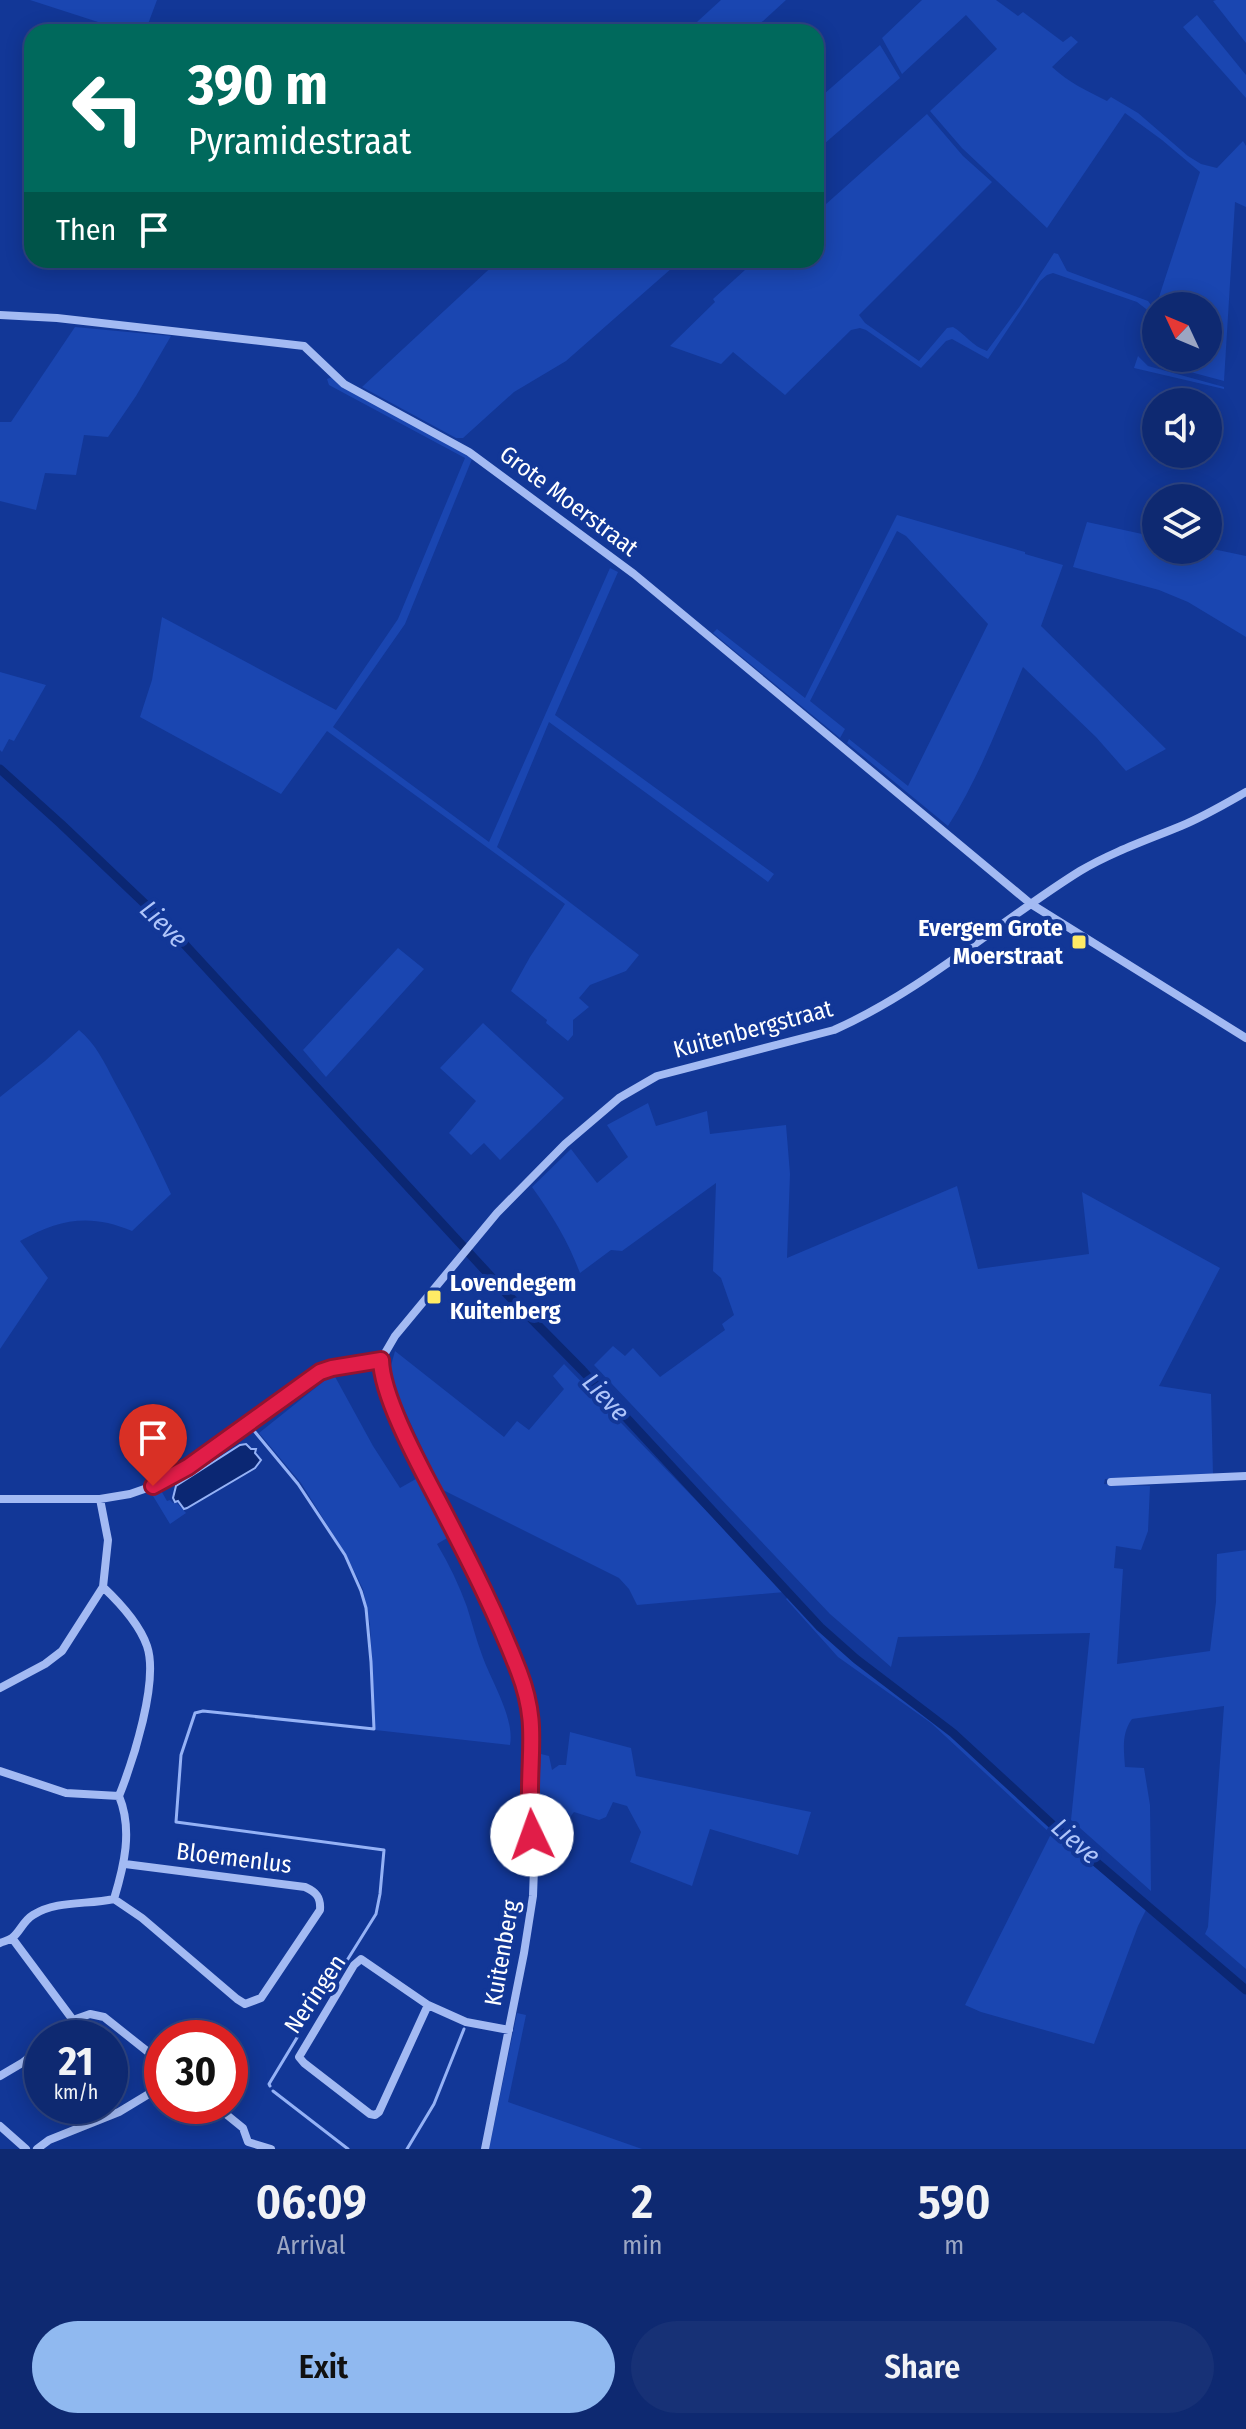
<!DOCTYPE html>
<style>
body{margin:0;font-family:"Fira Sans Condensed",sans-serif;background:#173176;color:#f1f3f6;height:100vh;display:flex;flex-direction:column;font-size:30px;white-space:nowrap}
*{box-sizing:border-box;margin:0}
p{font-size:26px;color:#9ba6c3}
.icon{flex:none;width:44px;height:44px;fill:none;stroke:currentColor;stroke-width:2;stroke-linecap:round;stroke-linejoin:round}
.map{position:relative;height:2149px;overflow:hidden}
.panel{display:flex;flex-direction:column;background:#0e2971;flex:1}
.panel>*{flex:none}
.hud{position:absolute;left:24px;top:24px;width:800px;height:244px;border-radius:24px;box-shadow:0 4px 20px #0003,0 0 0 2px #2e4584;background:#00695c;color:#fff;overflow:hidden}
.needle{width:52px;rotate:314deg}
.tools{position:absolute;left:1142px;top:292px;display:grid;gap:16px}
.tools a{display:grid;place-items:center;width:80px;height:80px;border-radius:50%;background:#0e2971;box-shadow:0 4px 20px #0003,0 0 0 2px #2e4584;font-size:40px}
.speed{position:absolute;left:24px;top:2020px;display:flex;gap:16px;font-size:40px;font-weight:700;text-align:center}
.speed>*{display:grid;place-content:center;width:104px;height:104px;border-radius:50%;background:#0e2971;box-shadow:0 4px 20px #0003,0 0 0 2px #2e4584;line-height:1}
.speed small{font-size:20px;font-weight:400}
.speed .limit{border:12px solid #d22;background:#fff;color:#111}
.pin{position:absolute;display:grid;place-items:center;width:68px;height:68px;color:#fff;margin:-82px -34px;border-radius:50% 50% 50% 0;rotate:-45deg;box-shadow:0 0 8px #0007}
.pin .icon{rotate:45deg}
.me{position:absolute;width:88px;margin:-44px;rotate:357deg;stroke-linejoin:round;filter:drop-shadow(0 0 6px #0008)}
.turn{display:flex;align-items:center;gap:28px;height:168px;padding:0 32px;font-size:36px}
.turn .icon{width:104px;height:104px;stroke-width:2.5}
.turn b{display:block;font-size:56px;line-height:68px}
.then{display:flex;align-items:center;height:76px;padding:0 32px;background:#0003;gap:16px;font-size:30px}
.eta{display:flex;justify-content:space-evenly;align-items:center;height:136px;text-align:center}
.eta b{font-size:48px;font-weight:600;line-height:56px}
.cta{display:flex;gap:16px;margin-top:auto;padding:16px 32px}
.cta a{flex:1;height:92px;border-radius:48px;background:#90b9f0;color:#111;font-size:32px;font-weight:600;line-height:92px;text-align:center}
.cta a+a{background:#173176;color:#f1f3f6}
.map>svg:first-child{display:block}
.green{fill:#1a46b1}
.water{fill:#0b2773;stroke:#95b2f6;stroke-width:2}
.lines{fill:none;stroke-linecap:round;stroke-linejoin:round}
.stream{stroke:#95b2f6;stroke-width:3}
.canal{stroke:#0b2773;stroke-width:9}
.street{stroke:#a3baf3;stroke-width:8}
.route-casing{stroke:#92132f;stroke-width:20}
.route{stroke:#e11d48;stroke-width:14}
.poi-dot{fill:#ffeb65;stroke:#123797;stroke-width:3}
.labels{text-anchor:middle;stroke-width:8;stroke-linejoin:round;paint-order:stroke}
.street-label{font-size:24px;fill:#fff;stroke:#123797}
.poi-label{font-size:24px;font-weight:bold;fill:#fff;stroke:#123797;text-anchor:end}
.water-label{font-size:26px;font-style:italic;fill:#afc5fa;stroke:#123797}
</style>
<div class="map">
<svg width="1246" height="2149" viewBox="0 0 1246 2149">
<rect width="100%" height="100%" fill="#123797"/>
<path class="green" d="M30 0H157L145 32H129Z
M721 0H786L751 32H686Z
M922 0H996L1018 16 1023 12 1063 42 1071 36 1078 42 1052 67C1068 82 1087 91 1107 101L1111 97 1138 113 1188 156 1201 164 1217 168 1243 141 1246 146V207L1235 202 1224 381 1153 362 1148 356 1156 328V358H1208V306H1163L1159 297 1200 172 1162 140 1125 113 1047 228 962 148 930 111 997 49 966 15 902 74 882 38Z
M1216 0H1246V43L1213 1Z
M1197 15 1246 75V98L1183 27Z
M880 45 900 78 816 151V101Z
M927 114 963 156 992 182 859 315 865 323 919 361 947 328 953 327C965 334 972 346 987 351L1020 306 1054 253 1058 254 1067 271 1148 301 1155 310 1150 312 1137 302 1053 273 1047 275 1040 281 988 359 952 339 946 341 921 368 866 330 860 328 851 330 785 395 733 352 721 364 670 346 715 302 713 299 756 260H816V213Z
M499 260H661L672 268 566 361 514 392 463 438H456L362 387Z
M75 327 171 336 136 396 108 437 84 435 76 475 45 473 36 510 0 501V422H11Z
M1138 356 1148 366 1224 387V389L1134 368Z
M332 377 467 452 466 455 472 459 405 624 333 727 489 842 610 568 618 572 555 715 774 874 768 882 549 722 497 847 639 955 626 971 590 985 579 998 589 1007 573 1020V1035L568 1041 546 1023 547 1020 511 991 530 957 565 904 327 731 281 794 140 717 152 680 162 617 336 710 398 619 465 458 329 385 327 379Z
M897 515 1025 552V554L1063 565 1041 626 1166 749 1126 771 1096 737 1023 667C1000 721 980 776 948 826L847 743 849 739 908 786 988 624 906 536 897 531 810 701 845 729 840 738 713 633 717 629 805 698Z
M1087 522 1156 537V550H1208V548L1246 556V637L1188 602 1159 590 1073 567Z
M0 672 46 685 14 741 9 739 2 752 0 750Z
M398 948 424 969 326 1077 303 1050Z
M483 1023 564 1098 500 1160 484 1143 471 1155 449 1133 476 1101 440 1068Z
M79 1030C95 1043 105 1063 114 1081 135 1118 153 1155 171 1194L132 1231C90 1213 59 1219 20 1241L48 1278 0 1349V1097L45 1061Z
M648 1103 656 1126 707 1111 710 1134 786 1125 790 1174 787 1258 957 1186 978 1269 1089 1254 1082 1192 1220 1268 1159 1386 1211 1394 1213 1475 1105 1479 1104 1484 1150 1486 1148 1531 1141 1550 1116 1546 1114 1568 1123 1569 1117 1664 1210 1651 1216 1602 1217 1554 1246 1550V1969L1205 1934 1208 1927 1224 1706 1132 1719C1121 1734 1124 1750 1125 1767L1144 1768 1150 1805 1151 1891 1071 1820 1090 1633 898 1637 891 1667 830 1614 594 1365 613 1346 625 1356 633 1348 660 1377 725 1330 722 1324 734 1315 721 1278 713 1271 716 1183 622 1251 611 1250 580 1273C568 1241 552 1215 532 1187L571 1149 597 1183 628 1157 607 1125Z
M395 1351 504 1437 517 1421 529 1430 564 1389 553 1376 564 1364 785 1592 637 1605 629 1589 619 1578 441 1489 402 1405 391 1378 390 1369Z
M333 1373 373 1446 400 1488 423 1475 454 1534 437 1544C449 1564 459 1585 467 1607 472 1623 476 1639 482 1655 491 1681 515 1718 510 1745L375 1730 370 1624 363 1589 346 1555 301 1483 259 1433 324 1381 325 1378 323 1375Z
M159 1487 167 1501 170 1500 173 1503 176 1502 186 1513 170 1524 150 1491Z
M789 1596 817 1627 854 1661 928 1715 1007 1786 1053 1831 1146 1910 1138 1926 1094 2044 981 2012 965 2005 1051 1834 931 1723 838 1657 786 1599Z
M570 1732 631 1748 636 1776 811 1812 798 1855 710 1829 692 1886 630 1862 641 1832 627 1806 613 1802 606 1817 599 1820 574 1812C567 1820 567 1829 563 1838L541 1831 538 1811 541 1754 549 1756 552 1770 559 1765H566Z
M517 2013 526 2015 508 2102 642 2149H489Z"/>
<path class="water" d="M246 1444 251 1449H256L255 1453 261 1460 255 1468 187 1508 184 1509 178 1501 175 1502 173 1498 176 1486 240 1445Z"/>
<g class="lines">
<path class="stream" d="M255 1432 298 1484 345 1555 361 1591 366 1608 371 1662 374 1729 203 1711 195 1713 181 1755 176 1822 384 1850 380 1894 376 1914 346 1962 330 1983 269 2084 270 2086
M273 2091 348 2149
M407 2149 434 2104 464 2029"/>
<path class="canal" d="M0 769 61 824 164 922 506 1293 582 1370 820 1627 856 1659 953 1733 1056 1828 1246 1990"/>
<path class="street" d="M0 315 57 318 304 346 344 384 469 452 634 574 1031 904 1246 1038
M1111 1482 1246 1476
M0 1499H100L130 1494 153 1486 188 1467 320 1372 381 1360
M0 1688 45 1664 62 1651 103 1587 108 1540 100 1499
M0 1771 66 1793 119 1796
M114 1899 142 1918 237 1999 245 2004 261 1998 320 1910C321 1897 316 1892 305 1887L125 1864
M12 1938 73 2020 90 2014 104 2017 162 2063
M0 1943C4 1941 8 1941 12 1938 20 1932 23 1921 33 1915 57 1900 87 1905 114 1899 124 1866 133 1830 119 1796 133 1761 159 1681 147 1646 139 1623 120 1603 103 1587
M428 2005 379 2112 375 2115 370 2114 304 2063 299 2057 354 1965 361 1959 428 2005 466 2022 509 2030
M52 2038 73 2020
M0 2076 22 2063 42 2047
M216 2106 243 2128 248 2142 271 2149
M0 2126 26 2149
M37 2149 49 2140 119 2112 162 2086
M485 2149 524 1953 533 1896 534 1868 530 1792 532 1731 529 1704 519 1672 482 1586 418 1461 388 1393 382 1374 381 1360 395 1336 497 1213 565 1144 619 1098 657 1076 834 1030C924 990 998 922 1080 871 1112 852 1147 840 1181 826 1203 817 1225 804 1246 792"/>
</g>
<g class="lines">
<defs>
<path id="route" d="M153 1486 188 1467 320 1372 332 1368 381 1360C382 1400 425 1475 444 1512 471 1564 498 1617 519 1672 537 1719 530 1745 530 1792 529 1807 531 1821 532 1835"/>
</defs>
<use href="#route" class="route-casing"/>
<use href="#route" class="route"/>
</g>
<g class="poi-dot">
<rect x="1071" y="934" width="16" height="16" rx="4"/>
<rect x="426" y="1289" width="16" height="16" rx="4"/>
</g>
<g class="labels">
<g class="street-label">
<text transform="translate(569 501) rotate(37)" y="8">Grote Moerstraat</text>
<text transform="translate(753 1029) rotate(-15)" y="8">Kuitenbergstraat</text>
<text transform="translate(234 1858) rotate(7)" y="8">Bloemenlus</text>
<text transform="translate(502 1953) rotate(-80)" y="8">Kuitenberg</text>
<text transform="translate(315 1994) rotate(-56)" y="8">Neringen</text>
</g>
<g class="poi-label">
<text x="1063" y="936">Evergem Grote<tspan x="1063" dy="28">Moerstraat</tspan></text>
<text x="450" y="1291" text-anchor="start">Lovendegem<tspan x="450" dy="28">Kuitenberg</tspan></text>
</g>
<g class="water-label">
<text transform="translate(164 924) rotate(45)" y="9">Lieve</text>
<text transform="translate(606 1397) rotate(47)" y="9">Lieve</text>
<text transform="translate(1076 1841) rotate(41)" y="9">Lieve</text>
</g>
</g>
</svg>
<div class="tools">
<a><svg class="needle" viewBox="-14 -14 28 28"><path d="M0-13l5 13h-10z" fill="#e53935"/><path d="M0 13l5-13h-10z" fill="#9ba6c3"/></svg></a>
<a><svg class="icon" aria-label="sound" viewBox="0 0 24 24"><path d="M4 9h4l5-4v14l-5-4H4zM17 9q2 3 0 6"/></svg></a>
<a><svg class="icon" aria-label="layers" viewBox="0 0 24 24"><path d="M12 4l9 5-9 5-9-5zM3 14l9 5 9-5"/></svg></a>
</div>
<div class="speed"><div>21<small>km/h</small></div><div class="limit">30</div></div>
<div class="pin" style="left:153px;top:1486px;background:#d93025"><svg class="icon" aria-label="arrive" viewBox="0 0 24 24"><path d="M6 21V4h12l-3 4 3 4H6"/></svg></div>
<svg class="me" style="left:532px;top:1835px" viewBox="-20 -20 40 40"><circle r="19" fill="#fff"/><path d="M0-13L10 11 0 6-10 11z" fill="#e11d48"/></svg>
<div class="hud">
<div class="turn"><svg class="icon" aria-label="left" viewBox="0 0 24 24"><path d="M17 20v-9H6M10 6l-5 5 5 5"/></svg><div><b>390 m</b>Pyramidestraat</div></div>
<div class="then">Then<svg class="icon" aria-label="arrive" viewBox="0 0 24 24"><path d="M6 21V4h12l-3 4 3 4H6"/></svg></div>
</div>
</div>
<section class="panel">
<div class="eta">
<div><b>06:09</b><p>Arrival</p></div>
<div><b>2</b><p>min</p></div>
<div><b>590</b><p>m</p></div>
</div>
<div class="cta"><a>Exit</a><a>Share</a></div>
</section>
